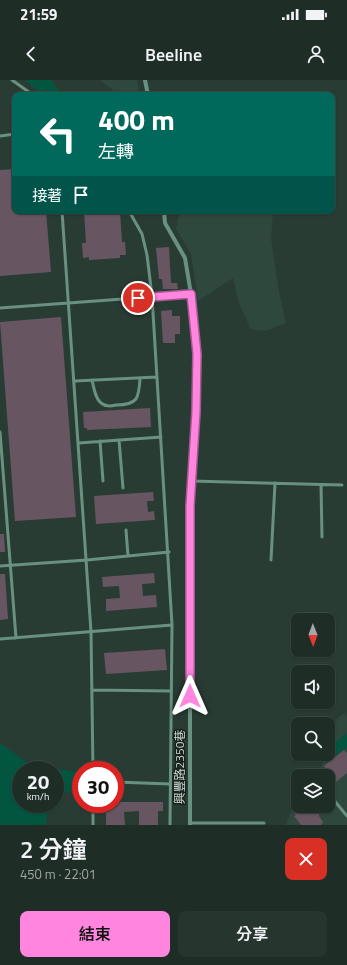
<!DOCTYPE html>
<html lang="zh-TW">
<meta charset="utf-8">
<style>
body{margin:0;font-family:"Titillium Web","Noto Sans TC",sans-serif;background:#27352f;color:#f1f3f6;height:100vh;display:flex;flex-direction:column;font-size:15px;white-space:nowrap}
*{box-sizing:border-box;margin:0}
p{font-size:13px;color:#a1a8a7}
.icon{flex:none;width:22px;height:22px;fill:none;stroke:currentColor;stroke-width:2;stroke-linecap:round;stroke-linejoin:round}
.map{position:relative;height:745px;overflow:hidden}
.sheet{display:flex;flex-direction:column;background:#1f2d27;flex:1}
.sheet>*{flex:none}
.hud{position:absolute;left:12px;top:12px;width:323px;height:122px;border-radius:8px;box-shadow:0 1px 3px #0004,0 0 0 1px #3c4944;background:#00695c;color:#fff;overflow:hidden}
.needle{width:26px;rotate:179deg}
.controls{position:absolute;left:291px;top:533px;display:grid;gap:8px}
.controls a{display:grid;place-items:center;width:44px;height:44px;border-radius:8px;background:#1f2d27;box-shadow:0 1px 3px #0004,0 0 0 1px #3c4944;font-size:20px}
.speed{position:absolute;left:12px;top:681px;display:flex;gap:8px;font-size:20px;font-weight:700;text-align:center}
.speed>*{display:grid;place-content:center;width:52px;height:52px;border-radius:50%;background:#1f2d27;box-shadow:0 1px 3px #0004,0 0 0 1px #3c4944;line-height:1}
.speed small{font-size:10px;font-weight:400}
.speed .limit{border:6px solid #d22;background:#fff;color:#111}
.pin{position:absolute;display:grid;place-items:center;width:34px;height:34px;color:#fff;margin:-17px;border:2px solid #fff;border-radius:50%;box-shadow:0 1px 4px #0007}
.me{position:absolute;width:44px;margin:-22px;rotate:0deg;stroke-linejoin:round;filter:drop-shadow(0 0 3px #0008)}
.turn{display:flex;align-items:center;gap:14px;height:84px;padding:0 20px;font-size:18px}
.turn .icon{width:52px;height:52px;stroke-width:2.5}
.turn b{display:block;font-size:28px;line-height:34px}
.then{display:flex;align-items:center;height:38px;padding:0 20px;background:#0003;gap:8px;font-size:15px}
.round{display:grid;place-items:center;flex:none;width:42px;height:42px;border-radius:8px;background:#27352f}
.overview{display:flex;align-items:center;justify-content:space-between;height:68px;padding:0 20px}
h1{font-size:24px;font-weight:600;line-height:30px}
.button{display:flex;gap:8px;margin-top:auto;padding:8px 20px}
.button a{flex:1;height:46px;border-radius:8px;background:#ff85de;color:#111;font-size:16px;font-weight:600;line-height:46px;text-align:center}
.button a+a{background:#27352f;color:#f1f3f6}
.status{display:flex;justify-content:space-between;align-items:center;height:28px;padding:0 20px;background:#1f2d27;direction:ltr}
.status svg{height:11px;fill:currentColor}
header{display:flex;justify-content:space-between;align-items:center;height:52px;padding:0 20px;background:#1f2d27;font-size:18px;font-weight:600}
.map>svg:first-child{display:block}
.built{fill:#2e483e}
.green{fill:#02553f}
.building{fill:#675661}
.lines{fill:none;stroke-linecap:round;stroke-linejoin:round}
.lane{stroke:#699181;stroke-width:3}
.street{stroke:#699181;stroke-width:4}
.route-casing{stroke:#a65690;stroke-width:10}
.route{stroke:#ff85de;stroke-width:7}
.labels{text-anchor:middle;stroke-width:3;stroke-linejoin:round;paint-order:stroke}
.street-label{font-size:12px;fill:#cbd6d1;stroke:#18211d}
</style>
<div class="status"><b>21:59</b><svg viewBox="0 0 49 12"><path d="M0 12V9h3v3zM5 12V6h3v6zM10 12V3h3v9zM15 12V0h3v12zM26 1h20v11H26zM47 4h2v5h-2z"/></svg></div>
<header><svg class="icon" aria-label="back" viewBox="0 0 24 24"><path d="M15 5l-7 7 7 7"/></svg>Beeline<svg class="icon" aria-label="person" viewBox="0 0 24 24"><circle cx="12" cy="8" r="4"/><path d="M4 21q1-7 8-7t8 7"/></svg></header>
<div class="map">
<svg width="347" height="745" viewBox="0 0 347 745">
<rect width="100%" height="100%" fill="#293c34"/>
<path class="built" d="M100 0H137L140 15H119Z
M180 131H273L271 158 279 212 286 243 265 251 250 249 238 220 233 198 198 221 191 174 176 149Z
M345 633 347 637V745H286L295 719 298 717V726H328V696H319L325 674H328V666L336 639Z"/>
<path class="green" d="M25 0H51L62 15H42Z
M347 653V667L336 675 330 667Z
M0 663 32 686 81 692V710L55 714V690H21V724H48L46 745H0Z"/>
<path class="building" d="M15 89V131H46L51 192 0 196V90Z
M84 131H120L122 162H125L126 175H120V178L89 180V177L83 178 82 163H86Z
M169 167 171 203H177L178 209H163L162 199H159L156 168Z
M172 230V236H180V254H175V263H163L161 231Z
M61 237 76 437 15 441 0 242Z
M150 328 151 347 87 350V348H84L83 332Z
M153 412 154 421H147L148 432 154 431 155 440 96 444 94 416Z
M0 454H4L5 472H0Z
M154 493 155 503 142 504 143 516 156 515 157 527 106 531V519L120 518 119 506 103 507 102 497Z
M0 494H5L8 539 0 540Z
M165 569 167 590 106 594 104 573Z
M344 670 347 673V693L332 705 335 708 328 714V696H323L328 691 324 686Z
M115 722H163V731H158V745H139V731L124 732 125 745H106V731L99 732V724H115Z
M299 726H321L319 736 323 742 321 745H301L294 736 296 735 293 731Z"/>
<g class="lines">
<path class="lane" d="M12 0 33 15
M0 56 15 54
M62 131 91 552 93 690
M129 131 142 154 147 175 152 216 172 545 170 745
M0 228 191 214
M92 300C94 308 95 318 101 323 106 327 111 326 116 325 138 325 139 318 140 298
M75 301 157 297
M0 352 16 558
M119 360 123 408
M100 361 103 401
M79 363 161 357
M191 401 342 405
M321 405 322 457
M126 450 128 476
M271 480 275 403
M0 486 87 480 169 472
M0 559 172 545
M92 610 171 611
M115 702 170 704
M333 719 347 736
M190 743H264
M93 745V724"/>
<path class="street" d="M145 0 148 15
M164 131 165 143 185 178 191 214 197 274 196 332 190 426V745"/>
</g>
<g class="lines">
<defs>
<path id="route" d="M138 218 191 214 197 274 196 332 190 426V616"/>
</defs>
<use href="#route" class="route-casing"/>
<use href="#route" class="route"/>
</g>
<g class="labels">
<g class="street-label">
<text transform="translate(180 687) rotate(-90)" y="4">興豐路2350巷</text>
</g>
</g>
</svg>
<div class="controls">
<a><svg class="needle" viewBox="-14 -14 28 28"><path d="M0-13l5 13h-10z" fill="#e53935"/><path d="M0 13l5-13h-10z" fill="#a1a8a7"/></svg></a>
<a><svg class="icon" aria-label="sound" viewBox="0 0 24 24"><path d="M4 9h4l5-4v14l-5-4H4zM17 9q2 3 0 6"/></svg></a>
<a><svg class="icon" aria-label="search" viewBox="0 0 24 24"><circle cx="10" cy="10" r="6"/><path d="M15 15l6 6"/></svg></a>
<a><svg class="icon" aria-label="layers" viewBox="0 0 24 24"><path d="M12 4l9 5-9 5-9-5zM3 14l9 5 9-5"/></svg></a>
</div>
<div class="speed"><div>20<small>km/h</small></div><div class="limit">30</div></div>
<div class="pin" style="left:138px;top:218px;background:#d93025"><svg class="icon" aria-label="arrive" viewBox="0 0 24 24"><path d="M6 21V4h12l-3 4 3 4H6"/></svg></div>
<svg class="me" style="left:190px;top:616px" viewBox="-20 -20 40 40"><path d="M0-17L14 15 0 8-14 15z" fill="#ff85de" stroke="#fff" stroke-width="4"/></svg>
<div class="hud">
<div class="turn"><svg class="icon" aria-label="left" viewBox="0 0 24 24"><path d="M17 20v-9H6M10 6l-5 5 5 5"/></svg><div><b>400 m</b>左轉</div></div>
<div class="then">接著<svg class="icon" aria-label="arrive" viewBox="0 0 24 24"><path d="M6 21V4h12l-3 4 3 4H6"/></svg></div>
</div>
</div>
<section class="sheet">
<div class="overview"><div><h1>2 分鐘</h1><p>450 m · 22:01</p></div><a class="round" style="background:#d93025;color:#fff"><svg class="icon" aria-label="close" viewBox="0 0 24 24"><path d="M6 6l12 12M18 6L6 18"/></svg></a></div>
<div class="button"><a>結束</a><a>分享</a></div>
</section>
